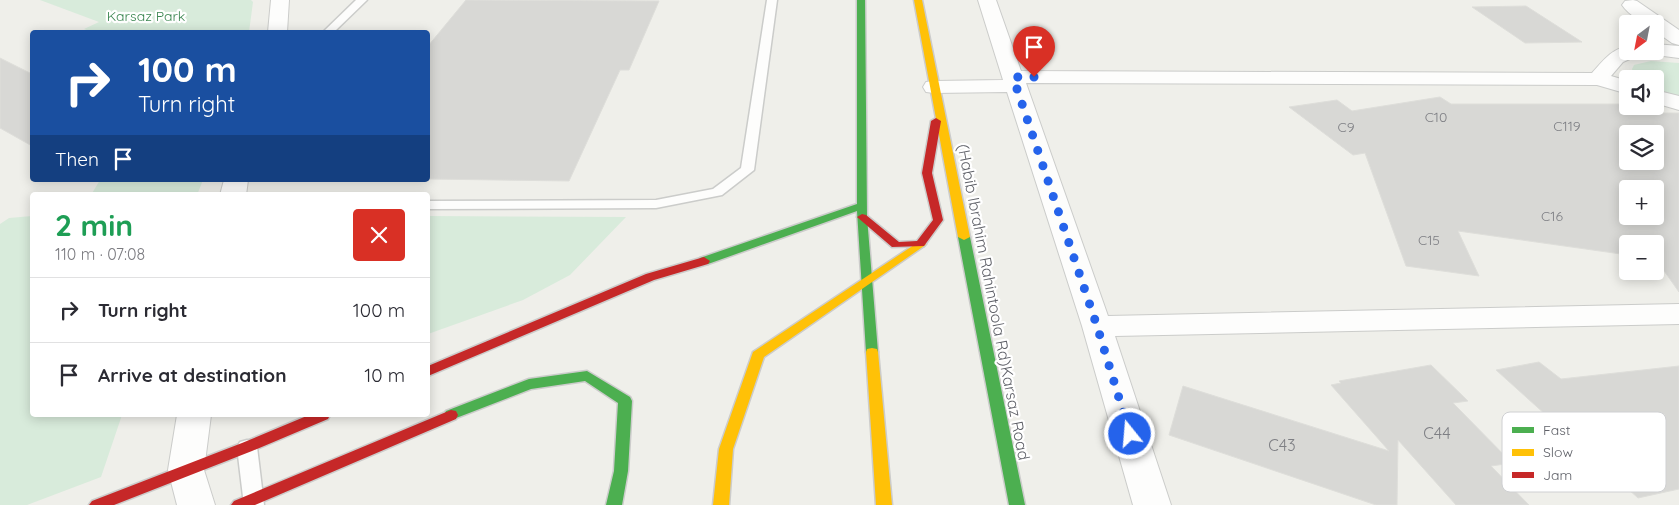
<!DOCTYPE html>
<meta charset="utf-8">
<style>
body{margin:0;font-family:Quicksand,sans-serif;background:#f7f7f7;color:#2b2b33;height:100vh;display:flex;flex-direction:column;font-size:19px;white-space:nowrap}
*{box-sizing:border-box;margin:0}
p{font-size:16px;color:#7c7c81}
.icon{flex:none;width:28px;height:28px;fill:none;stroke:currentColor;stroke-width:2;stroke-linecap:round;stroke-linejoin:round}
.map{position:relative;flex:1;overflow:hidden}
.drawer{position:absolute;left:30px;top:192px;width:400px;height:225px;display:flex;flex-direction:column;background:#fff;border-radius:5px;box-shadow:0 2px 12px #0003}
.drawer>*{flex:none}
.hud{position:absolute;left:30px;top:30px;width:400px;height:152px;border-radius:5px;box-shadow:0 2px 12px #0003;background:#1a4fa0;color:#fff;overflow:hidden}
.needle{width:32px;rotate:212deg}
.controls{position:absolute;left:1619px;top:15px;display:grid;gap:10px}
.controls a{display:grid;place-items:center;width:45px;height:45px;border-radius:5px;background:#fff;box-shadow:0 2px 12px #0003;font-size:25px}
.pin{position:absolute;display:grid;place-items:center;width:42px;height:42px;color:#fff;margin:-51px -21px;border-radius:50% 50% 50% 0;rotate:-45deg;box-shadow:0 0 5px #0007}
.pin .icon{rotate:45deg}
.me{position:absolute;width:55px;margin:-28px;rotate:343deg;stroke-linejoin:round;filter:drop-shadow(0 0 4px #0008)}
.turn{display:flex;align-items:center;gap:18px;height:105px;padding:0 25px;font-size:22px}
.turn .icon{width:65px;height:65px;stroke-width:2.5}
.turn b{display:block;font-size:35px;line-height:42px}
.then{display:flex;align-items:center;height:48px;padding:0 25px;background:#0003;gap:10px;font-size:19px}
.round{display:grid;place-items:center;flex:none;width:52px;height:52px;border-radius:5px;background:#f7f7f7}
.overview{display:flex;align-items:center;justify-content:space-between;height:85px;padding:0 25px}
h1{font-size:30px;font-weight:700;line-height:38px;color:#1e9e55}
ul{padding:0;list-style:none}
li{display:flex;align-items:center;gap:15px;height:65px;padding:0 25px;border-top:1px solid #e1e1e2}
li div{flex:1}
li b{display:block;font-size:19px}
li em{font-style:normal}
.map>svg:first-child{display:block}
.green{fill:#d8ebdb}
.building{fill:#d8d8d5;stroke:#dededa;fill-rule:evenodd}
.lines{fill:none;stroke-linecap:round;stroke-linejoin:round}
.lane-casing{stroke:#cbccca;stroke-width:3}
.street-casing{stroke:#cbccca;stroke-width:2}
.fast-casing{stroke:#cccccb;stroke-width:3}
.slow-casing{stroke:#cccccb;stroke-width:3}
.jam-casing{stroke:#cccccb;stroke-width:3}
.lane{fill:#fdfdfc;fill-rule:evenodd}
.street{fill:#fdfdfc;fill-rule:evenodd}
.fast{fill:#4caf50;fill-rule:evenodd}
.slow{fill:#ffc107;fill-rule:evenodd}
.jam{fill:#c62828;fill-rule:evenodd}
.route{stroke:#2563eb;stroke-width:9;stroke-dasharray:0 16.2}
.labels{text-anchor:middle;stroke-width:4.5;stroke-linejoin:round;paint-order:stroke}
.far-park-label{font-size:14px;fill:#39854f;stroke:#fff}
.number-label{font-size:14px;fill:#7e7f84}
.street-label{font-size:16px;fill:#5f6168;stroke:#fff}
.near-number-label{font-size:16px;fill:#7e7f84}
.key{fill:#fff;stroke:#cfd0d2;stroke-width:1}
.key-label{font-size:14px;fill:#5f6168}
</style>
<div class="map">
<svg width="1679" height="505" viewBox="0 0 1679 505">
<rect width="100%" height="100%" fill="#efefea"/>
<path class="green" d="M40 0H251L253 2 249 32H92L84 29 99 22Z
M1651 61 1679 63V97L1655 88V79H1638L1633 74 1632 69 1634 65Z
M100 180H203L197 195H91Z
M32 216V415H122L101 477 27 505H0V224L9 218Z
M428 216 626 217 570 275 523 300 428 334Z"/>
<path class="building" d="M466 0 659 1 629 70H620L569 181 428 179V46Z
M1526 6 1582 42 1525 43 1472 7Z
M0 58 32 74V146L0 128Z
M1440 97 1451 104H1628V106H1645L1655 113H1679V292L1655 258V244H1628V255L1458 231 1479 276 1406 266 1365 153 1353 155 1289 107 1337 100 1352 111ZM1628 134H1655V161H1628ZM1628 189H1655V216H1628Z
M1539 362 1561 379 1679 366V489L1638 498 1496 370Z
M1431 365 1468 401 1453 403 1512 463 1491 466 1529 505H1456L1398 440 1397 505H1376L1169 435 1183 386 1389 451 1331 385 1341 383 1339 381Z"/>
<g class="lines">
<defs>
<path id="lane" d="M356 0H367L334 32H323Z
M767 0H777L754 170 722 195 656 208 428 209V201L656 200 713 189 741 168Z
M247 440 254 442 257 447 264 505H244L237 447 240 442Z"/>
<path id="street" d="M271 0H289L287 32H268Z
M978 0H996L1021 71 1592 73C1604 60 1610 50 1628 46V51H1642L1639 55 1623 62 1611 76 1628 81V94L1597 85 1026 83 1108 316 1679 304V324L1115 336 1171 505H1133L1082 326 1007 92 934 93 926 92 923 87 926 82 934 81 1003 80Z
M1633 0 1637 1 1679 30V45L1672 43 1655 31V24C1643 24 1629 15 1622 5L1625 1Z
M1655 44 1679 46V58L1648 54 1646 51H1655Z
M1655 90 1679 96V110L1655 103Z
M224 180H248L246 195H220Z
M177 415H211L204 470 215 505H177L168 470Z"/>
<path id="fast" d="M857 0H865L867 217 878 352 877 355H867L866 352 857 211 708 264H700L698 261 700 258 857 204Z
M964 234 970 237 1025 505H1009L958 237Z
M587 371 630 397 632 401 628 471 622 505H606L614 471 618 403 585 381 531 389 451 420 446 419 444 415 446 411 529 379Z"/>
<path id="slow" d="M914 0H922L970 237 964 240 958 237Z
M920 241 926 244 924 246 764 357 733 449 729 505H713L719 449 753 352Z
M872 348 877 349 878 352 892 505H876L866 352 867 349Z"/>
<path id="jam" d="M936 118 941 121 932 173 943 220 924 246 892 247 857 217 862 214 866 215 899 242 917 241 933 220 922 173 931 121Z
M704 257 710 261 708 264 654 280 428 376V366L646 274Z
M451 410 456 411 458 415 456 419 255 505H231L234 501Z
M309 415H330L328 419 252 451 114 505H89L92 501 242 443Z"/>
</defs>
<use href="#lane" class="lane-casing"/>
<use href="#street" class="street-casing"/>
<use href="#fast" class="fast-casing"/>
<use href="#slow" class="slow-casing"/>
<use href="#jam" class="jam-casing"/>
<use href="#lane" class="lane"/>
<use href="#street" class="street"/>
<use href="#fast" class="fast"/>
<use href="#slow" class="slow"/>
<use href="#jam" class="jam"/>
</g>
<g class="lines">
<path class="route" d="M1034 77H1014L1016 86 1097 326 1130 434"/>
</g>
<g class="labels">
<g class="far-park-label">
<text x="146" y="21">Karsaz Park</text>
</g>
<g class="number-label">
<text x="1436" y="122">C10</text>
<text x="1567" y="131">C119</text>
<text x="1346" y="132">C9</text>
<text x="1552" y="221">C16</text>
<text x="1429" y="245">C15</text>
</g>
<g class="street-label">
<text transform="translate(994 302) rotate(79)" y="6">(Habib Ibrahim Rahintoola Rd)Karsaz Road</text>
</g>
<g class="near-number-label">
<text x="1437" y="439">C44</text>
<text x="1282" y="451">C43</text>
</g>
</g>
<rect x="1502" y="412" width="164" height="80" rx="8" class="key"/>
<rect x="1512" y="427" width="22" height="6" fill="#4caf50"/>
<rect x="1512" y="449" width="22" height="7" fill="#ffc107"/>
<rect x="1512" y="472" width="22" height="6" fill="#c62828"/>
<g class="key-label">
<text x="1543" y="435">Fast</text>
<text x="1543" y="457">Slow</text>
<text x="1543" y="480">Jam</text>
</g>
</svg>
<div class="controls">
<a><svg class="needle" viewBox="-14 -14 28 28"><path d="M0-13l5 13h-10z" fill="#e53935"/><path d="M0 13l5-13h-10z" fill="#7c7c81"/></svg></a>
<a><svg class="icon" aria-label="sound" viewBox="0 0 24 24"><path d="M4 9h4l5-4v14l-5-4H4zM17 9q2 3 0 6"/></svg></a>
<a><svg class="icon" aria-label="layers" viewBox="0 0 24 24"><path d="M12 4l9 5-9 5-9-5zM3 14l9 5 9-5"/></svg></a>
<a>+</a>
<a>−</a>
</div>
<div class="pin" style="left:1034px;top:77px;background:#d93025"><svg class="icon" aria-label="arrive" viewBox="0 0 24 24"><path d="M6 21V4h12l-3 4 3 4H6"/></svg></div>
<svg class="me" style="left:1130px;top:434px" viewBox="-20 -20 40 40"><circle r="17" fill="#2563eb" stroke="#fff" stroke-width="3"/><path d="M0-11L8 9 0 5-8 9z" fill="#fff"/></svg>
<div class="hud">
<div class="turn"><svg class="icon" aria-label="right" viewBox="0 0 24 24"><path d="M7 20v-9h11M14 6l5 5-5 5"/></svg><div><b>100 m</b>Turn right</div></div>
<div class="then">Then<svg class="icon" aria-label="arrive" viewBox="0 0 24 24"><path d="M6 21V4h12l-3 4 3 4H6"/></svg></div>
</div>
<section class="drawer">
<div class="overview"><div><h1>2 min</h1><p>110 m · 07:08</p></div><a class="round" style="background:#d93025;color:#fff"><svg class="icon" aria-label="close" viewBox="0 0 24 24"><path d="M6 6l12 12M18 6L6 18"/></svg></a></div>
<ul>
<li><svg class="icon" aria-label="right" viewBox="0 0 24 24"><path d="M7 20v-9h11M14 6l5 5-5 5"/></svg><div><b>Turn right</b></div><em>100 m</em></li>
<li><svg class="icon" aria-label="arrive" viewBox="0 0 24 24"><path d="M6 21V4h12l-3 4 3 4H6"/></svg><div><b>Arrive at destination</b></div><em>10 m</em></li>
</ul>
</section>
</div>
